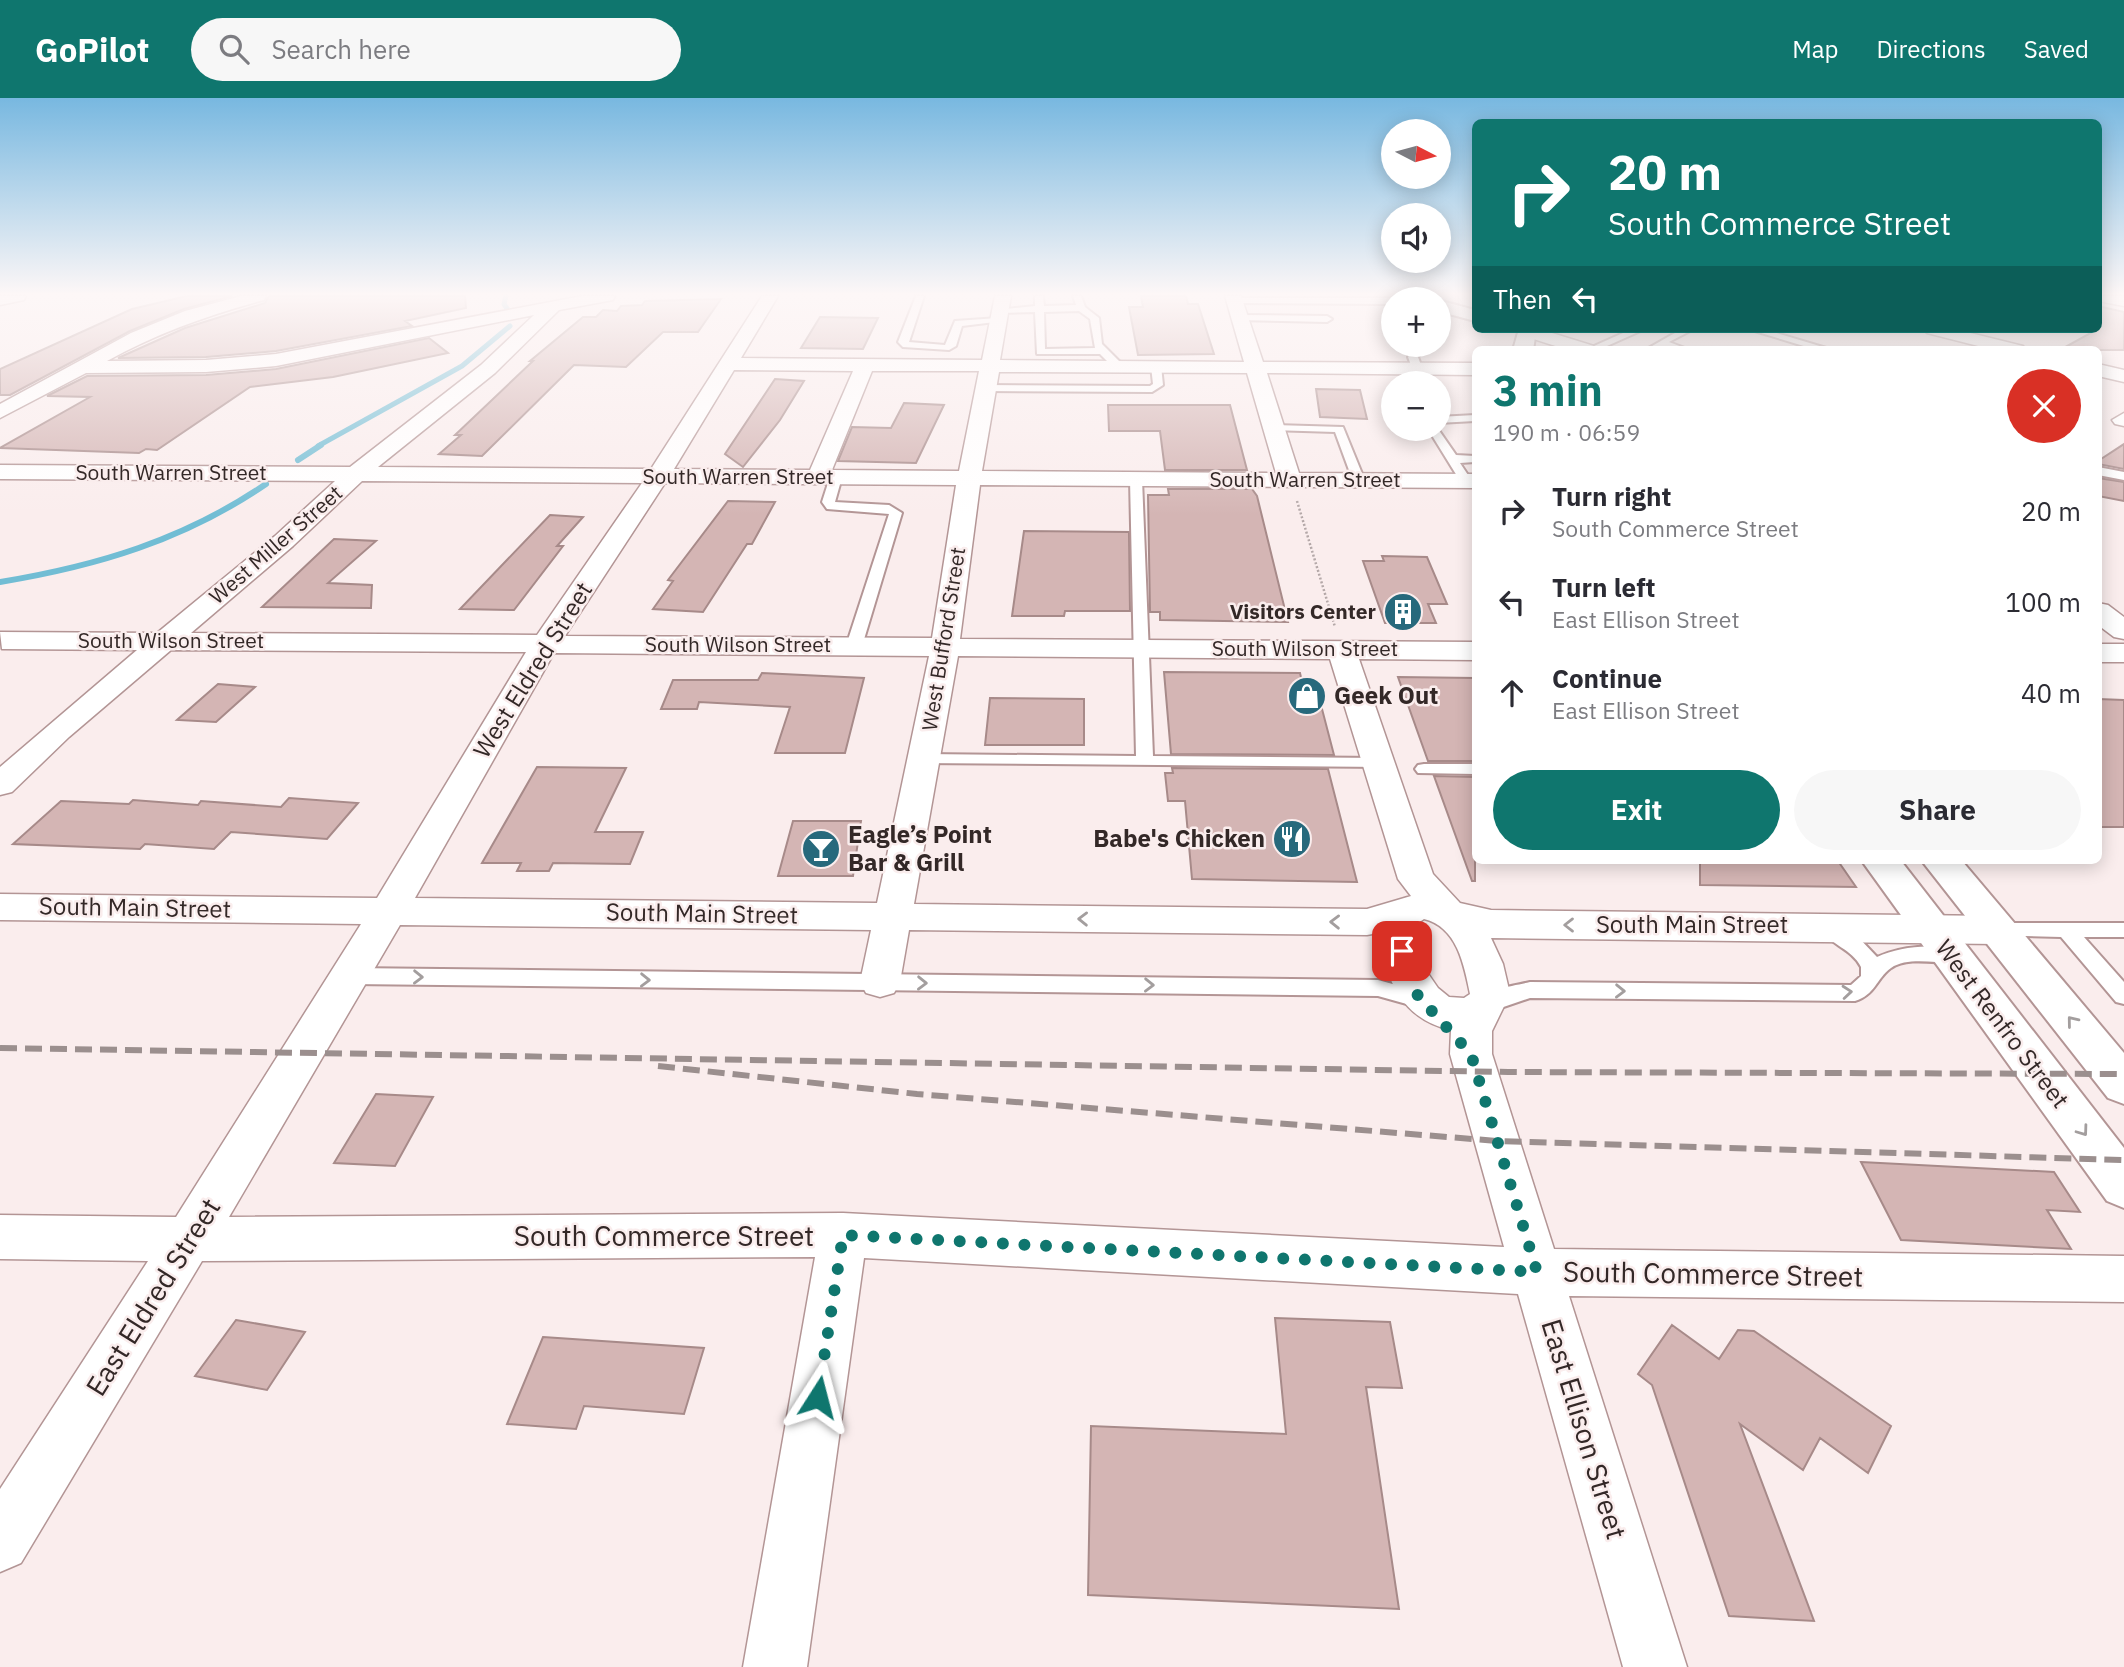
<!DOCTYPE html>
<meta charset="utf-8">
<style>
body{margin:0;font-family:"IBM Plex Sans",sans-serif;background:#f7f7f7;color:#2b2b33;height:100vh;display:flex;flex-direction:column;font-size:26px;white-space:nowrap}
*{box-sizing:border-box;margin:0}
p{font-size:23px;color:#7c7c81}
.icon{flex:none;width:38px;height:38px;fill:none;stroke:currentColor;stroke-width:2;stroke-linecap:round;stroke-linejoin:round}
.map{position:relative;flex:1;overflow:hidden}
.panel{position:absolute;left:1472px;top:248px;width:630px;height:518px;display:flex;flex-direction:column;background:#fff;border-radius:10px;box-shadow:0 4px 18px #0003}
.panel>*{flex:none}
.guide{position:absolute;left:1472px;top:21px;width:630px;height:214px;border-radius:10px;box-shadow:0 4px 18px #0003;background:#0f766e;color:#fff;overflow:hidden}
.needle{width:46px;rotate:96deg}
.tools{position:absolute;left:1381px;top:21px;display:grid;gap:14px}
.tools a{display:grid;place-items:center;width:70px;height:70px;border-radius:50%;background:#fff;box-shadow:0 4px 18px #0003;font-size:35px}
.pin{position:absolute;display:grid;place-items:center;width:60px;height:60px;color:#fff;margin:-30px;border-radius:14px;box-shadow:0 4px 10px #0006}
.me{position:absolute;width:77px;margin:-38px;rotate:9deg;stroke-linejoin:round;filter:drop-shadow(0 0 5px #0008)}
.turn{display:flex;align-items:center;gap:24px;height:147px;padding:0 21px;font-size:32px}
.turn .icon{width:91px;height:91px;stroke-width:2.5}
.turn b{display:block;font-size:49px;line-height:60px}
.then{display:flex;align-items:center;height:66px;padding:0 21px;background:#0003;gap:14px;font-size:26px}
.round{display:grid;place-items:center;flex:none;width:74px;height:74px;border-radius:37px;background:#f7f7f7}
.summary{display:flex;align-items:center;justify-content:space-between;height:119px;padding:0 21px}
h1{font-size:42px;font-weight:700;line-height:52px;color:#0f766e}
.button{display:flex;gap:14px;margin-top:auto;padding:14px 21px}
.button a{flex:1;height:80px;border-radius:42px;background:#0f766e;color:#fff;font-size:28px;font-weight:700;line-height:80px;text-align:center}
.button a+a{background:#f7f7f7;color:#2b2b33}
ul{padding:0;list-style:none}
li{display:flex;align-items:center;gap:21px;height:91px;padding:0 21px}
li div{flex:1}
li b{display:block;font-size:26px}
li em{font-style:normal}
header{display:flex;align-items:center;gap:42px;box-sizing:border-box;height:98px;padding:0 35px;background:#0f766e;color:#fff}
header strong{font-size:33px}
nav{display:flex;gap:38px;margin-inline-start:auto;font-size:24px}
.search{width:490px;height:63px;background:#f7f7f7;display:flex;align-items:center;gap:18px;box-sizing:border-box;padding:0 24px;border-radius:38px;color:#7c7c81;font-size:26px}
.map>svg:first-child{display:block}
.lines{fill:none;stroke-linecap:round;stroke-linejoin:round}
.stream-far1{stroke:#71bdd4;stroke-width:5}
.stream{stroke:#71bdd4;stroke-width:6}
.building{fill:#d4b5b4;stroke:#a78a89;stroke-width:2}
.lane-casing{stroke:#b39595;stroke-width:4}
.street-casing{stroke:#b39595;stroke-width:3}
.secondary-casing{stroke:#b39595;stroke-width:4}
.path{stroke:#b4a8a8;stroke-width:2.5;stroke-dasharray:2 2;stroke-linecap:butt}
.lane{fill:#fff;fill-rule:evenodd}
.street{fill:#fff;fill-rule:evenodd}
.secondary{fill:#fff;fill-rule:evenodd}
.rail{stroke:#9b8f8e;stroke-width:6;stroke-dasharray:17 8;stroke-linecap:butt}
.oneway{stroke:#a39e9e}
.route{stroke:#0f766e;stroke-width:12;stroke-dasharray:0 21.6}
.labels{text-anchor:middle;stroke-width:5;stroke-linejoin:round;paint-order:stroke}
.far-street-label{font-size:21px;fill:#332827;stroke:#faeded}
.far-poi-label{font-size:21px;font-weight:bold;fill:#332827;stroke:#faeded;text-anchor:end}
.street-label{font-size:24px;fill:#332827;stroke:#faeded}
.poi-label{font-size:24px;font-weight:bold;fill:#332827;stroke:#faeded;text-anchor:start}
.near-street-label{font-size:28px;fill:#332827;stroke:#faeded}
</style>
<header>
<strong>GoPilot</strong>
<div class="search"><svg class="icon" aria-label="search" viewBox="0 0 24 24"><circle cx="10" cy="10" r="6"/><path d="M15 15l6 6"/></svg>Search here</div>
<nav><a>Map</a><a>Directions</a><a>Saved</a></nav>
</header>
<div class="map">
<svg width="2124" height="1569" viewBox="0 0 2124 1569">
<rect width="100%" height="100%" fill="#faeded"/>
<g class="lines">
<path class="stream-far1" d="M506 198 504 206 508 212
M318 348 462 268 510 228"/>
<path class="stream" d="M298 362 321 347
M0 484C97 468 184 442 266 386"/>
</g>
<path class="building" d="M187 198H232L184 211 130 233 10 297H0V271L132 211Z
M269 198H465L466 210 405 223 412 228 276 253 206 259 118 260 185 230 265 205Z
M1141 198H1186L1188 206H1198L1214 256 1138 257 1129 209H1143Z
M721 201 698 234H663L626 269 574 267 482 358 439 356 461 337H455L533 263H530L583 219H596L603 212 617 213 621 208 642 207 645 203Z
M2098 208 2124 214V252H2060L2098 231Z
M820 219 878 220 863 251 801 250Z
M429 240 448 255 333 279 250 289 157 352 146 351 139 355 0 350 90 299 47 298 87 278 206 277 276 271Z
M775 281 804 283 780 322 743 369 725 356Z
M1316 291 1360 292 1367 321 1320 319Z
M904 305 944 307 916 365 838 363 852 329 891 330Z
M1108 307H1230L1247 372H1165L1160 333H1109Z
M2124 346V371L2098 366V363Z
M2098 380 2124 384V403L2098 398Z
M1168 391H1252L1257 398 1288 524 1160 522V514H1150L1148 397H1169Z
M728 403 775 404 752 446H747L703 514 653 511 673 483 668 482Z
M550 417 583 419 557 448H563L514 512 460 511Z
M1024 433 1129 434 1130 513H1065L1064 518H1012Z
M334 441 376 443 328 485 372 487 371 510 262 509Z
M1382 458 1427 459 1447 506H1428L1436 525H1385L1363 463H1384Z
M1164 574 1300 575 1303 588H1316L1334 657 1171 656Z
M762 575 864 580 845 655H775L790 609 699 604 697 611H661L673 582H758Z
M1398 579 1475 580V663H1428Z
M218 586 255 589 216 624 177 622Z
M990 600 1084 601V647H985Z
M2098 601 2124 602V729H2098Z
M537 669 626 670 595 734H643L630 766 553 765 549 773H517L521 765H482Z
M1172 670 1328 671 1357 784 1192 781 1185 703H1168L1165 675H1173Z
M1434 678 1475 679V783H1472Z
M289 700 358 705 327 741 231 734 214 751 145 746 140 751 13 746 61 703 129 706 133 702 198 707 201 703 281 709Z
M793 723H861L853 778H778Z
M1700 763H1838L1856 789 1700 787Z
M376 996 433 999 395 1068 334 1065Z
M1861 1064 2054 1074 2080 1114 2047 1112 2071 1151 1901 1142Z
M1275 1220 1390 1224 1402 1290 1366 1289 1399 1511 1088 1497 1091 1328 1286 1336Z
M236 1222 305 1234 267 1292 195 1278Z
M1672 1227 1719 1261 1738 1232 1754 1233 1891 1328 1868 1375 1820 1340 1803 1372 1740 1326 1814 1523 1729 1518 1652 1287 1638 1276Z
M543 1239 704 1250 684 1316 584 1308 576 1331 507 1326Z"/>
<g class="lines">
<defs>
<path id="lane" d="M916 198H924L909 244 945 247 955 223 998 220 1003 223 962 228 956 248 949 252 903 249 898 244Z
M1035 198H1043L1044 208 1076 207 1073 198H1081L1085 209 1099 220 1102 246 1122 266V270H1114L1100 256H1037L1035 214 1000 215 995 212 1035 208ZM1079 213 1090 221 1095 250 1045 251 1044 214Z
M1234 200H1393L1396 201H1393V206L1231 205Z
M1240 217 1327 218 1332 221 1327 224 1237 222Z
M1632 231H1645L1598 252H1585Z
M1682 231H1694L1669 244 1690 252 1661 248 1656 252H1645Z
M1748 231H1763L1833 252H1817Z
M1416 247H1426L1418 259 1422 270 1417 273 1412 270 1408 259Z
M1156 265 1161 268 1163 287 1152 294 985 293 980 290 985 287 1150 288 1153 286 1151 268Z
M1475 317V323L1438 325V319Z
M1275 327 1343 329 1365 383 1359 387 1353 383 1335 334 1271 332V328Z
M1428 331H1438L1456 357 1475 358V364L1460 365 1472 383 1470 386H1462Z
M2098 369 2124 374V382L2098 377Z
M836 375 842 379 835 404 889 407 902 415 862 548 854 553 846 548 889 416 827 411 822 404 830 379Z
M1136 377 1142 381 1153 658 1379 660 1385 661 1388 665 1385 669 918 665 915 661 918 657 924 656 1136 658 1130 381Z
M1424 666H1475V676L1418 675 1415 671 1418 667Z
M1831 825 1858 839 1877 859C1901 848 1934 845 1959 853L1962 858 1959 863 1952 865C1934 865 1907 859 1891 870 1876 881 1875 897 1855 903L1530 900 1486 915 1478 913 1475 907C1484 891 1513 888 1530 884L1851 887 1861 878V869C1852 851 1831 847 1821 832L1824 827Z
M1997 825H2124V839H2084L2124 884V906L2116 904 2061 839 1990 837 1987 832 1990 827Z
M350 870 1378 882 1429 896 1432 902 1429 908 1421 910 1378 898 350 886 343 883 340 878 343 873Z"/>
<path id="street" d="M0 198H26L24 202 0 207Z
M241 198H266L264 202C209 217 157 235 107 263L206 262 276 256 582 198H615L613 202 559 212 495 275 378 369 651 371 762 198H778L741 260 982 262 995 198H1011L1000 262 1244 264 1225 198H1241L1263 264 1475 265V277L1267 275 1299 375 1475 376V390L980 387 960 541 1475 544V562L1359 561 1433 776 1460 805 1491 812 1997 818 2011 822 2016 832 2011 842 1997 846 1491 840 1503 866 1510 896 1492 933V956L1554 1151 2124 1158V1204L1569 1198 1687 1569H1623L1518 1196 864 1160 807 1569H743L815 1159 202 1163 21 1465 0 1474V1391L148 1163 0 1161V1117L176 1119 361 826 0 822V796L377 800 526 554 171 552 69 639 12 694 0 697V669L137 552 2 551 0 534 157 535 275 438 335 383 0 381V367L350 369 481 267 534 217 276 268 206 274 86 275 0 320V306L131 235 185 213ZM734 272 853 273 810 372 674 371ZM872 273H979L959 373 832 372ZM999 274 1247 275 1276 375 982 373ZM362 383 642 385 537 537 191 535 293 448ZM665 385 956 387 932 540 565 538ZM554 555 929 558 877 805 415 800ZM958 558 1330 561 1398 781 1411 798 1367 811 914 806ZM1424 821C1457 829 1464 866 1470 896L1464 900 1449 899 1438 890 1427 874 1415 827ZM400 827 871 832 860 884 866 895 880 899 894 895 900 884 909 832 1367 837 1378 835C1386 881 1401 921 1451 932L1450 956 1504 1149 843 1115 229 1119Z
M2098 198H2124V208L2098 203Z
M1519 231H1539L1594 248 1596 252H1568L1521 237Z
M1924 231H1954L2023 248 2025 252H1994L1927 235Z
M2098 266 2124 272V284L2098 278Z
M2124 315V328L2115 326 2112 322Z
M2098 505 2108 507 2124 519V541L2114 539 2098 527Z
M2098 546H2124V564H2098Z"/>
<path id="secondary" d="M1438 202 1475 212V223L1438 213Z
M1519 231 1536 233 1533 252H1513Z
M1862 763H1901L2124 1050V1110L2107 1103Z
M1922 763H1962L2124 955V1006L2108 1000Z"/>
</defs>
<use href="#lane" class="lane-casing"/>
<use href="#street" class="street-casing"/>
<use href="#secondary" class="secondary-casing"/>
<path class="path" d="M1297 403 1335 529"/>
<use href="#lane" class="lane"/>
<use href="#street" class="street"/>
<use href="#secondary" class="secondary"/>
<path class="rail" d="M0 950 1508 974 2124 976
M658 968 917 996 1497 1043 2124 1062"/>
</g>
<defs><path id="oneway-chevron" d="M-2-3.5L2.5 0L-2 3.5" fill="none" stroke-width="1.6" stroke-linecap="round" stroke-linejoin="round" transform="scale(1.75)"/></defs>
<g class="oneway">
<use href="#oneway-chevron" transform="translate(1083 821) rotate(-179)"/>
<use href="#oneway-chevron" transform="translate(1335 824) rotate(-179)"/>
<use href="#oneway-chevron" transform="translate(1569 827) rotate(-180)"/>
<use href="#oneway-chevron" transform="translate(418 879) rotate(1)"/>
<use href="#oneway-chevron" transform="translate(645 882) rotate(1)"/>
<use href="#oneway-chevron" transform="translate(922 885) rotate(1)"/>
<use href="#oneway-chevron" transform="translate(1149 887) rotate(1)"/>
<use href="#oneway-chevron" transform="translate(1620 893) rotate(1)"/>
<use href="#oneway-chevron" transform="translate(1847 894) rotate(-5)"/>
<use href="#oneway-chevron" transform="translate(2072 923) rotate(-129)"/>
<use href="#oneway-chevron" transform="translate(2083 1033) rotate(54)"/>
</g>
<linearGradient id="sky" x2="0" y2="1"><stop stop-color="#78b8e0"/><stop offset="0.47" stop-color="#fdf7f7"/><stop offset="1" stop-color="#fdf7f7" stop-opacity="0"/></linearGradient>
<rect width="2124" height="417" fill="url(#sky)"/>
<g class="lines">
<path class="route" d="M818 1299 843 1137 1537 1174 1471 956 1418 898 1402 853"/>
</g>
<defs>
<symbol id="building-disc" viewBox="-11 -11 22 22"><circle r="9.5" fill="#27697c" stroke="#faeded"/><path d="M-4-6H4V6H1V3H-1V6H-4ZM-2.5-4.3h1.7v1.8h-1.7ZM.8-4.3h1.7v1.8H.8ZM-2.5-1h1.7V.8h-1.7ZM.8-1h1.7V.8H.8Z" fill="#fff"/></symbol>
<symbol id="shop-disc" viewBox="-11 -11 22 22"><circle r="9.5" fill="#27697c" stroke="#faeded"/><path d="M-5-2.5h2.3a2.7 3.5 0 0 1 5.4 0H5L5.5 6h-11ZM-1.5-2.5h3a1.5 2.3 0 0 0-3 0Z" fill="#fff"/></symbol>
<symbol id="restaurant-disc" viewBox="-11 -11 22 22"><circle r="9.5" fill="#27697c" stroke="#faeded"/><path d="M-5-6h1v4h1v-4h1v4h1v-4h1v5L-1.5 .5V6h-2V.5L-5-1ZM5-6V6H3V1.5H1.5Q1.5-4 5-6Z" fill="#fff"/></symbol>
<symbol id="bar-disc" viewBox="-11 -11 22 22"><circle r="9.5" fill="#27697c" stroke="#faeded"/><path d="M-6-5H6L.8 .8V4.5H3.5V6h-7V4.5H-.8V.8Z" fill="#fff"/></symbol>
</defs>
<g fill-rule="evenodd">
<use href="#building-disc" x="1381" y="492" width="44" height="44"/>
<use href="#shop-disc" x="1285" y="576" width="44" height="44"/>
<use href="#restaurant-disc" x="1270" y="719" width="44" height="44"/>
<use href="#bar-disc" x="799" y="729" width="44" height="44"/>
</g>
<g class="labels">
<g class="far-street-label">
<text x="171" y="382">South Warren Street</text>
<text x="738" y="386">South Warren Street</text>
<text x="1305" y="389">South Warren Street</text>
<text transform="translate(276 447) rotate(-41)" y="7">West Miller Street</text>
<text transform="translate(944 541) rotate(-81)" y="7">West Bufford Street</text>
<text x="171" y="550">South Wilson Street</text>
<text x="738" y="554">South Wilson Street</text>
<text x="1305" y="558">South Wilson Street</text>
</g>
<g class="far-poi-label">
<text x="1376" y="521">Visitors Center</text>
</g>
<g class="street-label">
<text transform="translate(533 572) rotate(-58)" y="8">West Eldred Street</text>
<text transform="translate(135 810) rotate(1)" y="8">South Main Street</text>
<text transform="translate(702 816) rotate(1)" y="8">South Main Street</text>
<text x="1692" y="835">South Main Street</text>
<text transform="translate(2002 926) rotate(53)" y="8">West Renfro Street</text>
</g>
<g class="poi-label">
<text x="1334" y="606">Geek Out</text>
<text x="848" y="745">Eagle’s Point<tspan x="848" dy="28">Bar &amp; Grill</tspan></text>
<text x="1265" y="749" text-anchor="end">Babe's Chicken</text>
</g>
<g class="near-street-label">
<text x="664" y="1148">South Commerce Street</text>
<text transform="translate(1713 1176) rotate(1)" y="10">South Commerce Street</text>
<text transform="translate(153 1199) rotate(-58)" y="10">East Eldred Street</text>
<text transform="translate(1584 1331) rotate(73)" y="10">East Ellison Street</text>
</g>
</g>
</svg>
<div class="tools">
<a><svg class="needle" viewBox="-14 -14 28 28"><path d="M0-13l5 13h-10z" fill="#e53935"/><path d="M0 13l5-13h-10z" fill="#7c7c81"/></svg></a>
<a><svg class="icon" aria-label="sound" viewBox="0 0 24 24"><path d="M4 9h4l5-4v14l-5-4H4zM17 9q2 3 0 6"/></svg></a>
<a>+</a>
<a>−</a>
</div>
<div class="pin" style="left:1402px;top:853px;background:#d93025"><svg class="icon" aria-label="arrive" viewBox="0 0 24 24"><path d="M6 21V4h12l-3 4 3 4H6"/></svg></div>
<svg class="me" style="left:818px;top:1299px" viewBox="-20 -20 40 40"><path d="M0-17L14 15 0 8-14 15z" fill="#0f766e" stroke="#fff" stroke-width="4"/></svg>
<div class="guide">
<div class="turn"><svg class="icon" aria-label="right" viewBox="0 0 24 24"><path d="M7 20v-9h11M14 6l5 5-5 5"/></svg><div><b>20 m</b>South Commerce Street</div></div>
<div class="then">Then<svg class="icon" aria-label="left" viewBox="0 0 24 24"><path d="M17 20v-9H6M10 6l-5 5 5 5"/></svg></div>
</div>
<section class="panel">
<div class="summary"><div><h1>3 min</h1><p>190 m · 06:59</p></div><a class="round" style="background:#d93025;color:#fff"><svg class="icon" aria-label="close" viewBox="0 0 24 24"><path d="M6 6l12 12M18 6L6 18"/></svg></a></div>
<ul>
<li><svg class="icon" aria-label="right" viewBox="0 0 24 24"><path d="M7 20v-9h11M14 6l5 5-5 5"/></svg><div><b>Turn right</b><p>South Commerce Street</p></div><em>20 m</em></li>
<li><svg class="icon" aria-label="left" viewBox="0 0 24 24"><path d="M17 20v-9H6M10 6l-5 5 5 5"/></svg><div><b>Turn left</b><p>East Ellison Street</p></div><em>100 m</em></li>
<li><svg class="icon" aria-label="ahead" viewBox="0 0 24 24"><path d="M12 20V5M6 11l6-6 6 6"/></svg><div><b>Continue</b><p>East Ellison Street</p></div><em>40 m</em></li>
</ul>
<div class="button"><a>Exit</a><a>Share</a></div>
</section>
</div>
